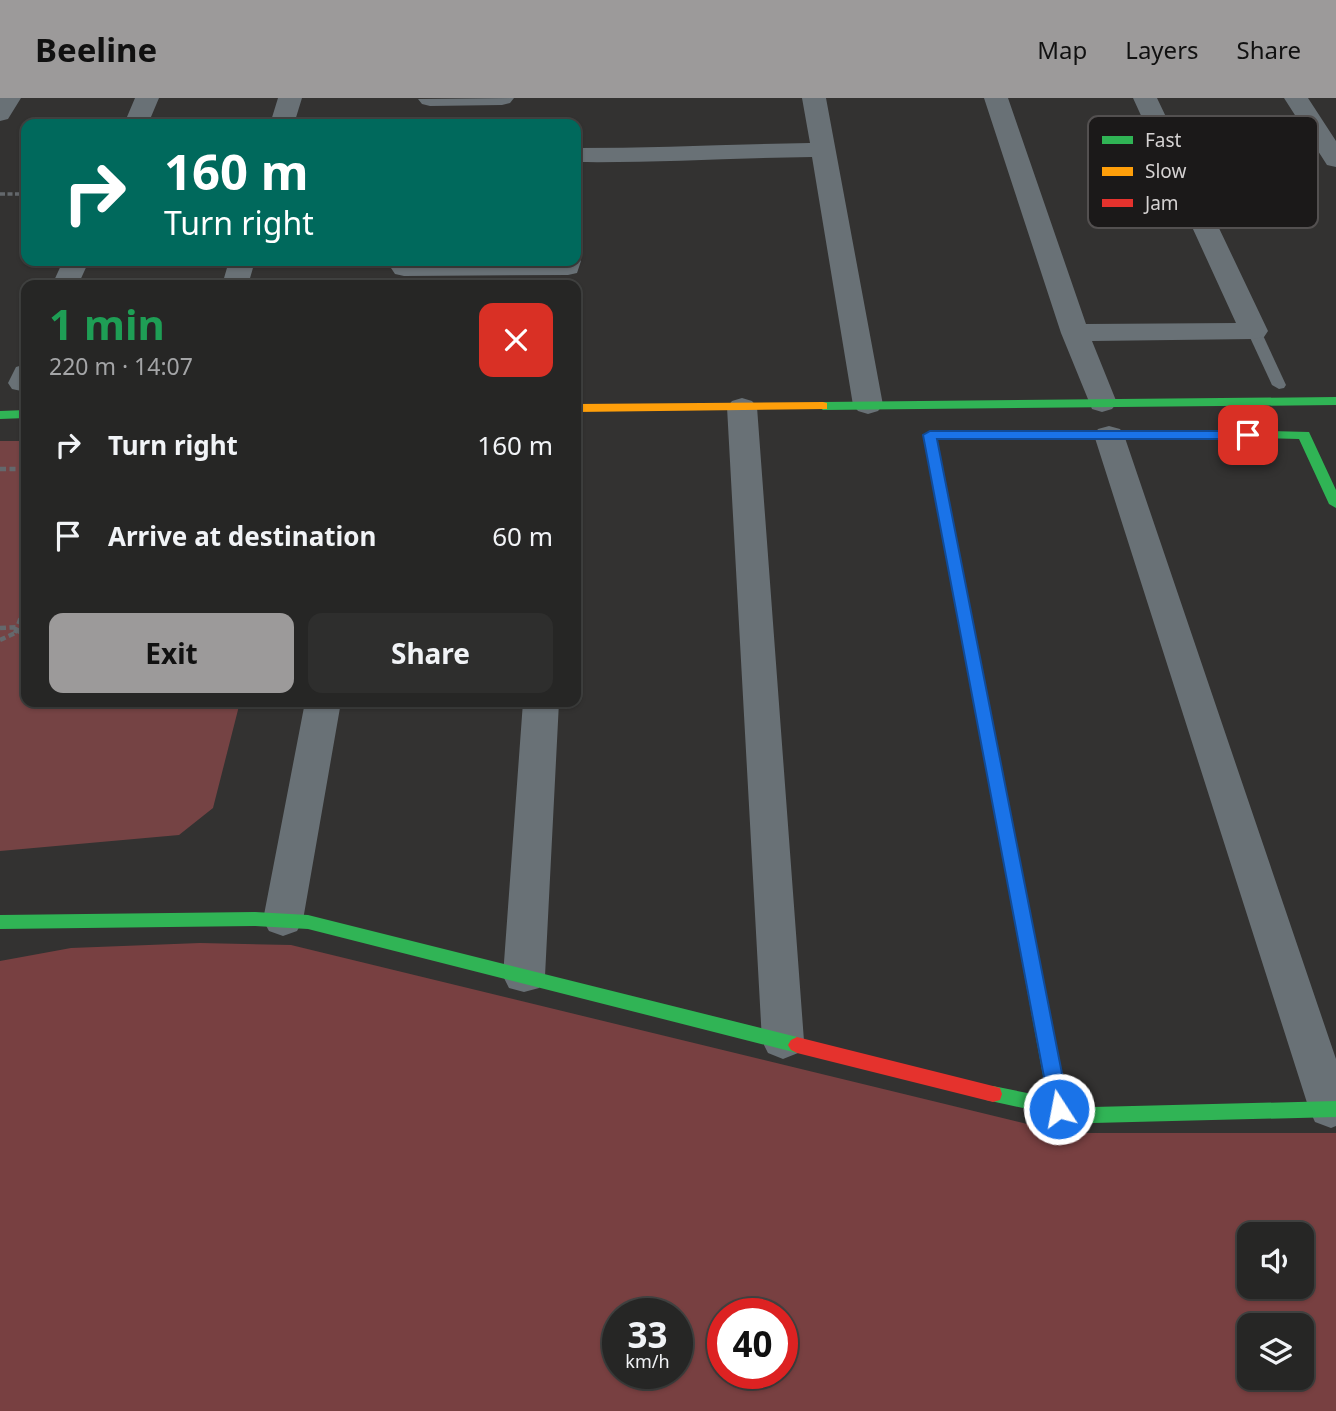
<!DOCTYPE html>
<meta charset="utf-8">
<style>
body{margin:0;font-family:"Noto Sans",sans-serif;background:#2e2e2d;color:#f1f3f6;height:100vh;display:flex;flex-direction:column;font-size:26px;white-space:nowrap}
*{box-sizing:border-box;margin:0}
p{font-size:23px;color:#a4a5a7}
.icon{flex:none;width:38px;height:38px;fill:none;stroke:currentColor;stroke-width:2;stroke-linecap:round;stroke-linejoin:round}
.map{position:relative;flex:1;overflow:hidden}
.side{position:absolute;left:21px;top:182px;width:560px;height:427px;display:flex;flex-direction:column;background:#262625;border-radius:14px;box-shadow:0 2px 5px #0004,0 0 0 2px #424342}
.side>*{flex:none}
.guide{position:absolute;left:21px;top:21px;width:560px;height:147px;border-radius:14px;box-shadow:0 2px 5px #0004,0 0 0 2px #424342;background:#00695c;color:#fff;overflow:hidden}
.tools{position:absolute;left:1237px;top:1124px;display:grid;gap:14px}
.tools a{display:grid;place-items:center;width:77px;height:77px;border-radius:14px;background:#262625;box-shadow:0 2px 5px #0004,0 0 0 2px #424342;font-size:35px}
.speed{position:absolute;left:602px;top:1200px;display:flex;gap:14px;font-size:35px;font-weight:700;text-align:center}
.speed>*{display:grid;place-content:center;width:91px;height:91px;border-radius:50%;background:#262625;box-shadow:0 2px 5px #0004,0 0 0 2px #424342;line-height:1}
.speed small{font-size:18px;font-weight:400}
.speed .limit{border:10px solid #d22;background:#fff;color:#111}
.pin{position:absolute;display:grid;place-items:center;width:60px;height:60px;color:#fff;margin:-30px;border-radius:14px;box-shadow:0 4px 10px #0006}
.me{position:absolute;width:77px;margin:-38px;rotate:349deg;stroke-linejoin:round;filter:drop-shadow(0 0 5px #0008)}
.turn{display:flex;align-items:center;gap:24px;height:147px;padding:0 28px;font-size:32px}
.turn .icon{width:91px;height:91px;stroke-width:2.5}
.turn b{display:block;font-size:49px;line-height:60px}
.round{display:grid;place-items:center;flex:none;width:74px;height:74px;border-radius:14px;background:#2e2e2d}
.head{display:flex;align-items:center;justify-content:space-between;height:119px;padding:0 28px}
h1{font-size:42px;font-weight:700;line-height:52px;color:#1e9e55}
.action{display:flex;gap:14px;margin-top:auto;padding:14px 28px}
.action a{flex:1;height:80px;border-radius:14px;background:#9c9a9a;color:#111;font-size:28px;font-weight:700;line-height:80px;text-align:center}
.action a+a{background:#2e2e2d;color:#f1f3f6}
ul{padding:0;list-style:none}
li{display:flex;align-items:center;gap:21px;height:91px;padding:0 28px}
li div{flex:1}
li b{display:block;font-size:26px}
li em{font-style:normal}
header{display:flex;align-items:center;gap:42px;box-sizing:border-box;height:98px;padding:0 35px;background:#9c9a9a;color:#111}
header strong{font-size:33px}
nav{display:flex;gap:38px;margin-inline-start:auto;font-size:24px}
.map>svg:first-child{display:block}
.green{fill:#754344}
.forest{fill:#784041;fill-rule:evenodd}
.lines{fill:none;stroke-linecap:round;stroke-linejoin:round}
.path-far1{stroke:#64686c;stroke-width:3.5;stroke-dasharray:5 2.5;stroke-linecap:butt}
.path{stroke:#64686c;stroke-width:4.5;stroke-dasharray:6 3.5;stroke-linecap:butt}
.lane{fill:#697176;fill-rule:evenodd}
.street{fill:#697176;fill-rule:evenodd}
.fast{fill:#30b455;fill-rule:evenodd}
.slow{fill:#ff9f0a;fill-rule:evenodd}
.jam{fill:#e5322d;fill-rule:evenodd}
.route{fill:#1a73e8;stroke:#114b97;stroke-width:2}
.key{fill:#1b1919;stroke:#535050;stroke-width:2}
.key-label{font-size:19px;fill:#d5d2d2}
</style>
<header>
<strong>Beeline</strong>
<nav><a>Map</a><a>Layers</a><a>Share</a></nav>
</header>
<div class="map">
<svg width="1336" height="1313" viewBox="0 0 1336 1313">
<rect width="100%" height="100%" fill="#333231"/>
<path class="green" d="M0 343H26V604H240L213 710 179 737 0 753Z"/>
<path class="forest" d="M200 845 291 847 1064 1035H1336V1313H0V863L71 850ZM1250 1136H1302V1188H1250ZM618 1216H677V1276H618ZM723 1216H782V1276H723ZM1250 1227H1302V1279H1250Z"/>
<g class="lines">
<path class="path-far1" d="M0 96H26"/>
<path class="path" d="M0 371H26
M0 530 18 529
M15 535 26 506
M0 542 26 530"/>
<path class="lane" d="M1254 229 1261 233 1286 287 1284 290 1279 291 1272 287 1247 233Z"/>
<path class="street" d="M0 0H21L8 21 0 23Z
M135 0H159L148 26H124Z
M278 0H302L294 26H270Z
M514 0 510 5 502 7 430 8 422 6 418 1Z
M802 0H826L883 307 878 313 868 316 858 313 853 307 812 59C733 60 655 65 576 64V50C654 50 732 46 810 45Z
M984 0H1008L1086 226 1236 225 1133 0H1157L1268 233 1264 239 1254 241 1092 243 1117 305 1112 311 1102 314 1092 311 1061 235Z
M1284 0H1308L1336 43V69L1327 67Z
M576 157 581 163 577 175 568 177 404 178 395 176 391 170 395 164 401 163H576Z
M63 163H89L78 187H52Z
M229 163H255L248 187H222Z
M26 266V294L12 291 8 285 16 269Z
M742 300 752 303 757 309 804 943 798 955 783 961 768 955 762 943 727 309 732 303Z
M1109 328 1120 331 1124 337 1336 961V1028L1331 1030 1315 1024 1309 1011 1094 337 1098 331Z
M305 604H341L303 822 297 833 283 838 269 833 263 822Z
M523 604H559L545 878 539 890 524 894 509 890 503 878Z"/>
<path class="fast" d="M1336 299V307L823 312 817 308 823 304Z
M26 312V320L0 321V313Z
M1269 333 1309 334 1336 392V410L1329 406 1299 341 1264 340 1263 337Z
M932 344 938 348 1067 1003 1093 1009 1336 1003V1019L1093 1025 986 1002 984 996 986 990 993 988 1047 999 926 348Z
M255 814 308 817 797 939 803 942 806 947 803 952 797 955 308 831 255 828 0 831V817Z"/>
<path class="slow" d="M823 304 827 305V311L576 314V306Z
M930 333H1269L1275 337 1269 341H937L938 348 932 352 926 348 924 337Z"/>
<path class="jam" d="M797 939 993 988 1000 990 1002 996 1000 1002 993 1004 797 955 791 952 788 947 791 942Z"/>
</g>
<path class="route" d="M930 333H1248L1255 337 1248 341H937L1069 1011 1066 1017 1059 1019 1053 1017 1050 1011 923 337Z"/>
<rect x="1088" y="18" width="230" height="112" rx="10" class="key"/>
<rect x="1102" y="38" width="31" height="8" fill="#30b455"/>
<rect x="1102" y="69" width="31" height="9" fill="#ff9f0a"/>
<rect x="1102" y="101" width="31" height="8" fill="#e5322d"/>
<g class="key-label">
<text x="1145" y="49">Fast</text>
<text x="1145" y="80">Slow</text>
<text x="1145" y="112">Jam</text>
</g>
</svg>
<div class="tools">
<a><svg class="icon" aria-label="sound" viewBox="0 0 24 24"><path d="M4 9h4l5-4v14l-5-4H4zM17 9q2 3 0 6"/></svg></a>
<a><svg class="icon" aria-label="layers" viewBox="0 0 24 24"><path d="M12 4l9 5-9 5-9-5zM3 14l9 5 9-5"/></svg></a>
</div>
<div class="speed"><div>33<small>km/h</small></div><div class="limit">40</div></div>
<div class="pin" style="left:1248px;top:337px;background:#d93025"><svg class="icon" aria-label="arrive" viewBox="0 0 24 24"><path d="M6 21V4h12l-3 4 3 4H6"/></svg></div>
<svg class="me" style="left:1059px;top:1011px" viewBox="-20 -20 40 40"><circle r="17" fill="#1a73e8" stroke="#fff" stroke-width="3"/><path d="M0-11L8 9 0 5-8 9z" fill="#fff"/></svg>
<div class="guide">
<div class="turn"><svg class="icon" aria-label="right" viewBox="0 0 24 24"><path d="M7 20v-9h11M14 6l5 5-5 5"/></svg><div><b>160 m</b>Turn right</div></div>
</div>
<section class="side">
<div class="head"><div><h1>1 min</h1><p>220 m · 14:07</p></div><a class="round" style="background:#d93025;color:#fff"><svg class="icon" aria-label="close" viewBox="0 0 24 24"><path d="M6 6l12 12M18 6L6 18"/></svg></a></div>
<ul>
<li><svg class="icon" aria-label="right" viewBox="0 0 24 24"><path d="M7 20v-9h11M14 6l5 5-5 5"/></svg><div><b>Turn right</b></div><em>160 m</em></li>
<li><svg class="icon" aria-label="arrive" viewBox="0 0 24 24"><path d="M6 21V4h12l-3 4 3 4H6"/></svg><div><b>Arrive at destination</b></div><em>60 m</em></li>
</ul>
<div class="action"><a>Exit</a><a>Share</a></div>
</section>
</div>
